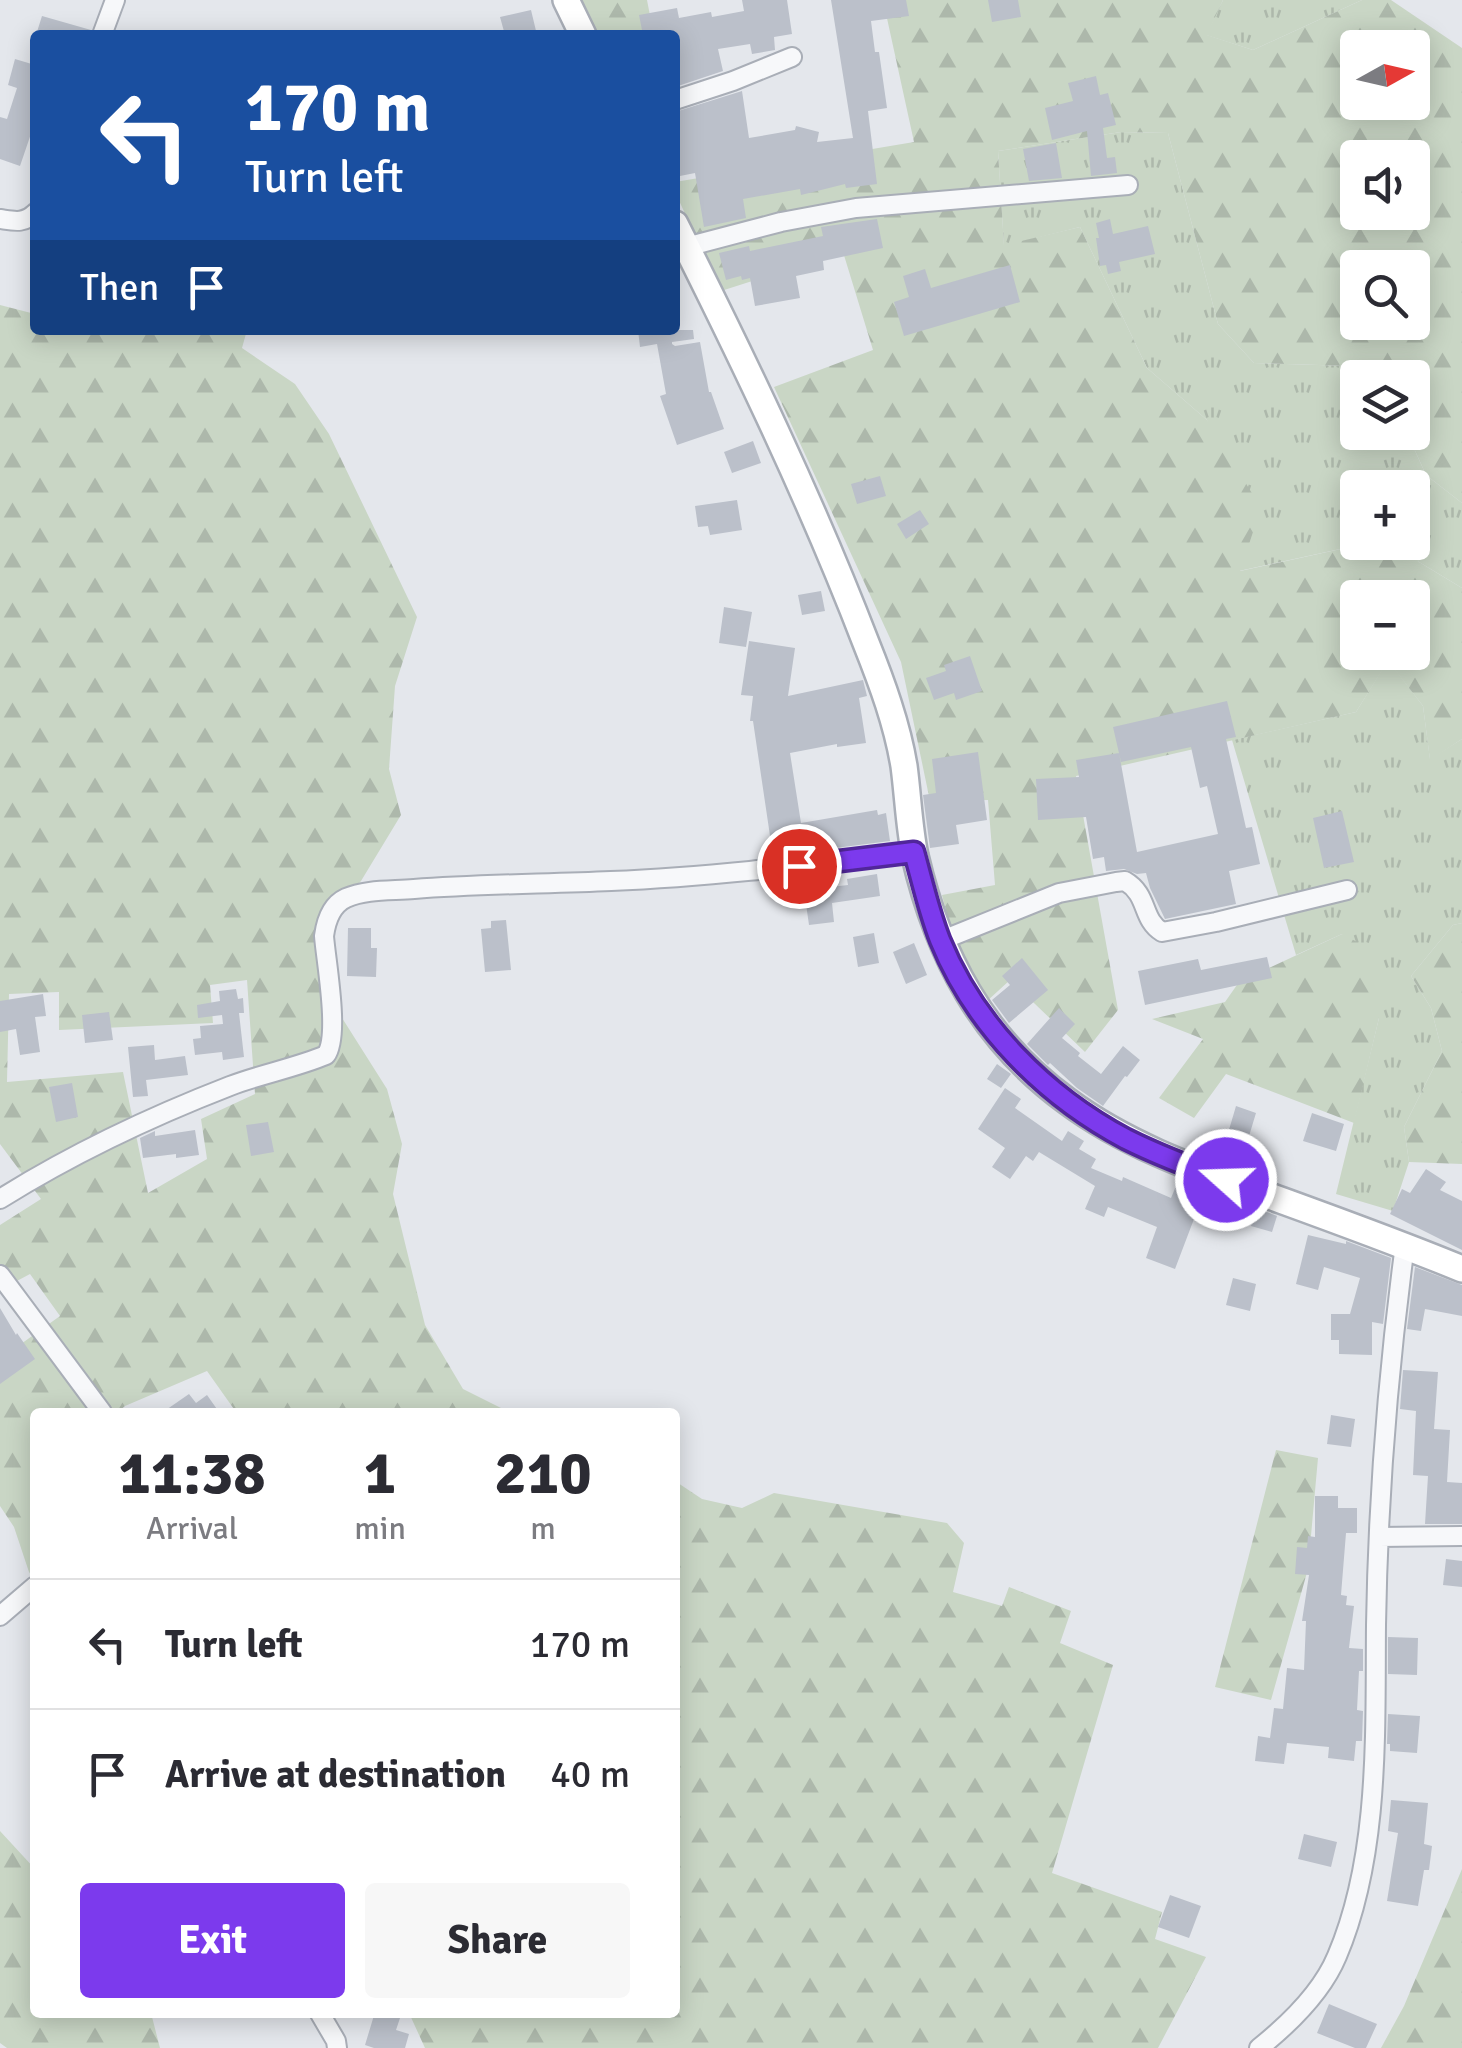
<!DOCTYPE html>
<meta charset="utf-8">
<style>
body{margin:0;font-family:Signika,sans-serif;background:#f7f7f7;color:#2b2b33;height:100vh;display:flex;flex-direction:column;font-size:38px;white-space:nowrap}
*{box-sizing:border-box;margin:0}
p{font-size:32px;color:#7c7c81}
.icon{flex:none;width:55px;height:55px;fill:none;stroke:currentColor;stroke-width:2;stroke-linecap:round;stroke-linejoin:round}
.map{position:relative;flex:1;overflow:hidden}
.sheet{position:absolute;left:30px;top:1408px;width:650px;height:610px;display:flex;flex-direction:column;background:#fff;border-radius:10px;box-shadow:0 5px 25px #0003}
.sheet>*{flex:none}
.guide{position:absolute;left:30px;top:30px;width:650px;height:305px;border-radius:10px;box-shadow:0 5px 25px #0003;background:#1a4fa0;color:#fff;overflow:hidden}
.needle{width:65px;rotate:82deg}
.controls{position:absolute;left:1340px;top:30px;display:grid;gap:20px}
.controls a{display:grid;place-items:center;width:90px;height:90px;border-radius:10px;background:#fff;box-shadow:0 5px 25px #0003;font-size:50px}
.pin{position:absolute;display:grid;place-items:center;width:85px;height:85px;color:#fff;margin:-42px;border:5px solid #fff;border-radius:50%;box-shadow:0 2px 10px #0007}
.me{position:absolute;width:110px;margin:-55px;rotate:290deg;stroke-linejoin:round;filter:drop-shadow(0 0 8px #0008)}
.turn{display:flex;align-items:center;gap:35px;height:210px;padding:0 50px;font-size:45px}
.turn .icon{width:130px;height:130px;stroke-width:2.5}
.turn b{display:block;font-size:70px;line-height:85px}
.then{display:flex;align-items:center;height:95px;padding:0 50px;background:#0003;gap:20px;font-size:38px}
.eta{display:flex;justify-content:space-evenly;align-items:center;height:170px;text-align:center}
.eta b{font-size:60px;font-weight:700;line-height:70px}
.primary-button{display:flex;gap:20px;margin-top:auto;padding:20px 50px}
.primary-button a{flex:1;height:115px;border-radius:10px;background:#7c3aed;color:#fff;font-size:40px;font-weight:700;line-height:115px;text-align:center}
.primary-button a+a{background:#f7f7f7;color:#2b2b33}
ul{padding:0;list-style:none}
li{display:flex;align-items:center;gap:30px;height:130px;padding:0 50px;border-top:2px solid #e1e1e2}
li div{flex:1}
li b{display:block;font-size:38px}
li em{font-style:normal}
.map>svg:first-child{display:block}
.grass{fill:url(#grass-tufts)}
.forest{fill:url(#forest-firs);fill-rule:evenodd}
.building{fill:#bbc0ca}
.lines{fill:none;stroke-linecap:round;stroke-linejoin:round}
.street-casing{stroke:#a9aeb7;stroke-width:22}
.secondary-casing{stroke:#a9aeb7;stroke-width:30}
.street{stroke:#f7f8fa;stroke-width:18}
.secondary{stroke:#fff;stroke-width:25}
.route-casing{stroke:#51269a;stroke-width:25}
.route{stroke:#7c3aed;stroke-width:18}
</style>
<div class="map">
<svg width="1462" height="2048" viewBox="0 0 1462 2048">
<defs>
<pattern id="grass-tufts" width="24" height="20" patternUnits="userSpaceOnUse" patternTransform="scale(2.5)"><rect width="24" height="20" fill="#c9d6c5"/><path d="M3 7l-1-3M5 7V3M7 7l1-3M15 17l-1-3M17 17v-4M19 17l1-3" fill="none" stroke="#adb8ab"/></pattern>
<pattern id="forest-firs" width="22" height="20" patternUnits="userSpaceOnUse" patternTransform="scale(2.5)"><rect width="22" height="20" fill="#c9d6c5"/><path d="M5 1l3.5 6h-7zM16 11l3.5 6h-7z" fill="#adb8ab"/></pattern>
</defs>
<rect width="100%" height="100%" fill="#e4e7ec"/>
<path class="grass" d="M1223 0H1362L1253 50 1206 35Z
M1121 132 1168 133 1218 324 1254 363 1351 366 1372 377 1358 378V432L1407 433 1426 475 1462 503V588L1419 562 1407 543 1412 542V488H1358V542L1368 543 1239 571 1207 420 1147 368 1080 227 1004 246 998 151Z
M1388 660 1423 706 1430 759 1462 739V923L1453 925 1411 976 1431 1008 1442 1051 1404 1127 1409 1162 1393 1211 1336 1194 1379 1018 1342 934 1296 955 1232 740 1356 712Z"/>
<path class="forest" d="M574 0H647L653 31 631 35H591Z
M883 0H1223L1207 35 1253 50 1362 0H1391L1462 48V503L1426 475 1407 433 1412 432V378L1372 377 1351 366 1254 363 1218 324 1168 133 1121 132 998 151 1004 245 1080 227 1147 368 1207 420 1261 508 1240 571 1368 543H1407L1419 562 1462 588V739L1430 760 1423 706 1388 661 1356 712 1076 776 1118 1010 1085 1052 1010 980 986 1002 956 950 942 895 995 885 988 800 930 801 901 662 774 387 873 350 843 252 721 291 675 192V182L914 142ZM1358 48H1412V102H1358ZM1358 158H1412V212H1358ZM1358 268H1412V322H1358ZM1358 598H1412V652H1358Z
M0 305 35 314V330H247L242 348 295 384 329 434 417 617 395 686 389 769 401 815 361 881 329 916 325 991 387 1089 402 1144 393 1194 425 1325 463 1389 509 1412H236L207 1371 125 1406 118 1412H35V1581L29 1572 14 1527 0 1506V1359L60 1316 30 1274 0 1290V1225L41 1199 0 1144ZM247 980 255 1094 201 1119 207 1159 148 1193 123 1072 7 1082 9 994 59 992V1030L213 1023 210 985Z
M1462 923V1164L1409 1162 1404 1127 1442 1051 1431 1008 1411 976 1453 925Z
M1342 934 1378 953 1379 1018 1354 1123 1226 1074 1194 1118 1159 1098 1203 1039 1152 1019 1225 1002 1239 982Z
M1276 1450 1318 1458 1308 1569 1271 1700 1215 1687Z
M675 1481 702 1499 742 1508 774 1493 947 1523 964 1543 953 1592 1002 1606 1009 1587 1071 1611 1060 1643 1113 1665 1052 1873 1162 1912 1155 1939 1206 1957 1158 2048H425L409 2013 675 2012Z
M0 1831 35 1869V2012L151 2013 160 2048H7L0 2043Z
M1462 1869V2048H1381L1404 2006Z"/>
<path class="building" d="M742 0H787L792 34 774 37 775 50 752 54 750 44 718 49 723 71 675 87V35H643L639 15 677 8 679 18 711 12 712 17 744 11Z
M831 0H906L909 16 871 21 875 52H879L887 108 868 111 877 184 846 188 845 184 801 195 800 189 743 199 746 218 704 227 695 173 675 177V112L742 91 749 138 795 130 796 126 819 132 817 142 853 138Z
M988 0H1018L1021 17 992 22Z
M531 10 537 35H505L500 17Z
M42 16 91 30 90 35H36Z
M15 59 35 65V122L20 166 0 159V117L7 119 17 88 8 85Z
M1096 76 1100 95 1108 93 1116 125 1103 128 1107 158 1115 157 1117 173 1091 176 1087 131 1052 140 1045 108 1073 101 1068 83Z
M1056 143 1062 178 1029 181 1023 149Z
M877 219 883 248 823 261 824 270 796 276 800 298 755 306 750 278 742 280 741 276 726 280 719 253 749 246 750 251 823 236 821 227Z
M1110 219 1113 234 1148 226 1155 254 1119 262 1121 271 1108 274 1106 265 1100 266 1096 238H1099L1096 223Z
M1010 265 1020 302 904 336 894 302 909 297 903 276 925 269 931 288Z
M638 330H693L694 339 672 342V344L675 346 700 342 709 392H711L724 429 677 445 660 396 666 394 657 344 640 347Z
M753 441 761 463 732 473 724 452Z
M880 476 886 496 857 504 851 484Z
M737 500 742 530 710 535 708 526 698 527 695 506Z
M920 510 929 524 906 539 897 524Z
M821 591 825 611 802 615 798 595Z
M724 607 752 612 746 647 719 643Z
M749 641 795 648 788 696 863 680 867 696 859 698 866 743 837 747V744L790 753 801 823 877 810 878 815 886 813 890 841 773 856 753 721H750L753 696 741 695Z
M970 656 982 691 956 700 954 693 934 700 926 678 946 671 944 665Z
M1227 701 1236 737 1226 739 1246 828 1252 827 1260 864 1229 871 1236 904 1165 919 1150 888 1146 873 1137 874 1124 869 1106 871 1104 857 1093 859 1086 817 1038 820 1036 779 1079 777 1076 760 1119 753 1137 852 1218 834 1207 786 1200 788 1191 747 1121 762 1113 727Z
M978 752 987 820 956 825 959 844 930 848 923 795 936 793 932 759Z
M1342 811 1354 862 1324 868 1313 818Z
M877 874 880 896 832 903 834 922 809 925 804 890 848 885 847 879Z
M506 920 511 970 485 972 481 929 491 928V921Z
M348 928H371V948H377L376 977 347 976Z
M874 933 879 963 858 967 853 937Z
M914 943 927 975 906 984 893 952Z
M1267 957 1272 978 1145 1005 1138 971 1198 959 1201 970Z
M1022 958 1048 990 1009 1023 992 1000 1010 985 1002 976Z
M236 989 238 999 243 998 244 1013H239L244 1057 223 1060 222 1052 195 1055 193 1039 201 1038 200 1026 223 1024 222 1015 198 1018 197 1005 220 1001 219 991Z
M43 994 46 1016 35 1017 40 1052 20 1055 16 1029 0 1032V1001Z
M1059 1008 1075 1024 1062 1038 1080 1053 1078 1056 1101 1074 1123 1046 1140 1060 1127 1077 1125 1076 1103 1106 1077 1088 1050 1063 1048 1065 1027 1044Z
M109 1012 113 1040 85 1043 82 1015Z
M154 1045 155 1060 185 1056 188 1075 146 1080 148 1096 133 1097 128 1047Z
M997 1064 1011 1074 1001 1088 987 1079Z
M72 1083 78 1117 56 1122 49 1087Z
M1005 1088 1021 1099 1015 1108 1062 1141 1068 1131 1084 1141 1079 1149 1096 1159 1091 1168 1122 1181 1123 1177 1171 1198 1179 1179 1205 1190 1175 1269 1146 1258 1157 1227 1108 1207 1104 1217 1085 1209 1095 1186 1039 1152 1033 1161 1026 1156 1010 1179 992 1167 1005 1148 978 1129Z
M1236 1106 1256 1113 1246 1146 1226 1140Z
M1312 1113 1344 1124 1336 1151 1303 1141Z
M268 1122 274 1152 251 1156 246 1125Z
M195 1130 199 1155 176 1158V1154L143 1158 140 1138 155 1131V1136Z
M1426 1169 1446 1182 1440 1190 1462 1201V1250L1390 1214 1402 1189 1410 1193Z
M1256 1208 1277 1216 1272 1232 1251 1226Z
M1308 1235 1346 1244V1241L1391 1258 1383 1324 1372 1322V1355L1339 1354V1340H1331V1314H1350L1360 1278 1324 1267 1318 1290 1296 1284Z
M1415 1267 1462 1285V1316L1425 1309 1421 1331 1407 1329Z
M1233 1278 1256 1284 1250 1311 1226 1305Z
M0 1308 16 1335 17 1333 35 1359 0 1384Z
M1403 1370 1438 1372 1434 1429 1450 1430 1447 1482 1462 1483V1524H1425L1428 1476 1413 1475 1416 1411 1400 1409Z
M189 1394 196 1403 207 1395 219 1412H163Z
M1331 1415 1355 1419 1351 1447 1327 1444Z
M1315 1496H1338V1508H1357V1533H1346L1341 1595 1347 1596 1346 1605 1354 1606 1349 1648 1363 1649V1671H1359L1357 1710 1363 1711 1362 1741H1356L1354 1761 1328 1758 1329 1747 1287 1743 1284 1764 1255 1761 1258 1736 1270 1738 1274 1708 1283 1709 1287 1668 1304 1670 1306 1621H1302L1309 1575 1295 1574 1297 1547 1307 1548 1308 1536 1315 1537Z
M1446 1559 1462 1561V1587L1443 1585Z
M1388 1637 1418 1638 1417 1675 1388 1674Z
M1388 1714 1420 1716 1417 1753 1390 1751V1744H1387Z
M1391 1800 1428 1803 1424 1844 1432 1846 1429 1870H1424L1418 1906 1387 1901 1398 1833 1388 1831Z
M1304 1834 1337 1842 1331 1867 1298 1859Z
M1170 1895 1201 1906 1189 1938 1158 1927Z
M1329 2004 1377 2024 1366 2048H1355L1317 2033Z
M375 2012H402L396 2030 409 2034 405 2048H374L365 2045Z"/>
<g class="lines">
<defs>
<path id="street" d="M102 35 115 0
M675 100 733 81 792 57
M0 219C14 221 24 224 35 213
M686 247 781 222 856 208 1128 185
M940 941 1059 893 1116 882 1125 881C1149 895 1141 919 1162 932L1216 922 1347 890
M0 1199C72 1154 150 1117 230 1086 261 1074 295 1068 326 1055 340 1036 326 962 324 936 326 921 331 905 346 898 366 889 392 891 414 889 479 884 545 884 611 881 713 877 814 864 914 852
M0 1275 102 1412
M1379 1537 1462 1536
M0 1616 35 1586
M319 2012 336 2041 337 2048
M1259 2048C1289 2024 1322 1992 1337 1956 1380 1855 1375 1733 1376 1625 1378 1499 1388 1371 1405 1245"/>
<path id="secondary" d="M566 0 583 35
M675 224C744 361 811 500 866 643 882 683 897 724 904 766 908 796 909 827 915 856 938 955 983 1040 1067 1101 1126 1145 1195 1169 1264 1194 1330 1218 1397 1242 1462 1269"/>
</defs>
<use href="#street" class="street-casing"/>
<use href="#secondary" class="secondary-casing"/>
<use href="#street" class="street"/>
<use href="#secondary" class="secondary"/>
</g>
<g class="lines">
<defs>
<path id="route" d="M799 866 914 852C922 881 929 912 940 940 975 1026 1045 1096 1126 1139 1158 1155 1192 1168 1226 1180"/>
</defs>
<use href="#route" class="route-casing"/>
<use href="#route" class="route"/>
</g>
</svg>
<div class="controls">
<a><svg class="needle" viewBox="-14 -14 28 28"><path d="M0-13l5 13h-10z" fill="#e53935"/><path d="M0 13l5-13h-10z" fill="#7c7c81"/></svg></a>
<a><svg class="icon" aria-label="sound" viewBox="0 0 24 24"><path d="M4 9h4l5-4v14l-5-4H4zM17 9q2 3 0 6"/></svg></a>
<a><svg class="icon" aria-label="search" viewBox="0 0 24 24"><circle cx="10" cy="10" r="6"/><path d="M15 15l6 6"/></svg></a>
<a><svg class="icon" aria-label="layers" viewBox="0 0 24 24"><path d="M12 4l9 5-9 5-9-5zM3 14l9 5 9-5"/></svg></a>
<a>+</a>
<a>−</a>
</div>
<div class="pin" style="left:799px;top:866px;background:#d93025"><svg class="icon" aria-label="arrive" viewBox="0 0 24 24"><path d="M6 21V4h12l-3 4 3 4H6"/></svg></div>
<svg class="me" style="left:1226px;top:1180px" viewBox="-20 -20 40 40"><circle r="17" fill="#7c3aed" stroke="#fff" stroke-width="3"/><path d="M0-11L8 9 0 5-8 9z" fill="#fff"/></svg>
<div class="guide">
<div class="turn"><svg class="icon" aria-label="left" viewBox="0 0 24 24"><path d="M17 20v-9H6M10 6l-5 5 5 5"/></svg><div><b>170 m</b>Turn left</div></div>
<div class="then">Then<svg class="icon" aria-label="arrive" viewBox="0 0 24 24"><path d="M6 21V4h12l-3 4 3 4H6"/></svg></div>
</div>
<section class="sheet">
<div class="eta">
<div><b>11:38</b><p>Arrival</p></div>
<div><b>1</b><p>min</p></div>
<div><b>210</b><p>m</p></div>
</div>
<ul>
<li><svg class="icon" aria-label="left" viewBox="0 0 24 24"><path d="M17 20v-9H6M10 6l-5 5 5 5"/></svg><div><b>Turn left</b></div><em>170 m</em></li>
<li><svg class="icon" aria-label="arrive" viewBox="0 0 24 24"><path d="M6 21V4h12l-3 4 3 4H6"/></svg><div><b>Arrive at destination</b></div><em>40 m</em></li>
</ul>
<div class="primary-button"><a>Exit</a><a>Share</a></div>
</section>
</div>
